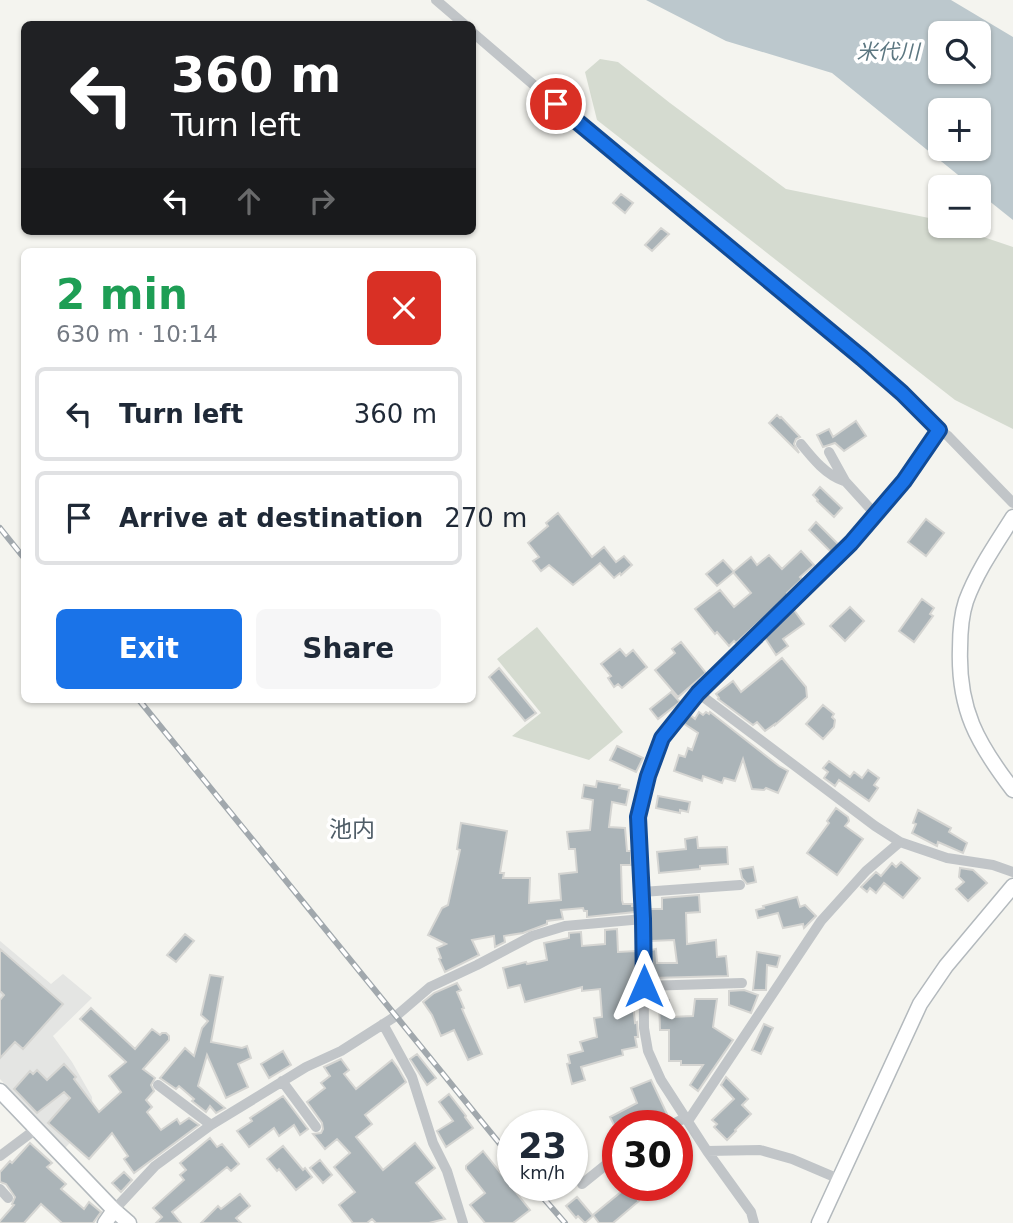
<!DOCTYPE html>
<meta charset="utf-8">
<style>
body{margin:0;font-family:"DejaVu Sans","Noto Sans JP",sans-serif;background:#f6f6f7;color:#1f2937;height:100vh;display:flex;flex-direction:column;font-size:26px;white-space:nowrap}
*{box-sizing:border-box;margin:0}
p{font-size:23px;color:#747a83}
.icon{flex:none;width:38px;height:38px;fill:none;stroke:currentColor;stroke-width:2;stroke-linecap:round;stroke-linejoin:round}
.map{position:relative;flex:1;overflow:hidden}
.panel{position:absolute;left:21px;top:248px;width:455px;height:455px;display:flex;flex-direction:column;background:#fff;border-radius:10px;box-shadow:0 2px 5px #0004}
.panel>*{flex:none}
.hud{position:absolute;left:21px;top:21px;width:455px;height:214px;border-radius:10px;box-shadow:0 2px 5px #0004;background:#202124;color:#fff;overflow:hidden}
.controls{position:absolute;left:928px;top:21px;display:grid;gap:14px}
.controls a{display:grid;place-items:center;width:63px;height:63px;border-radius:10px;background:#fff;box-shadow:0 2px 5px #0004;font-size:35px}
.speed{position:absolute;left:497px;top:1110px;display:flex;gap:14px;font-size:35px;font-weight:700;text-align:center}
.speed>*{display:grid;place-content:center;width:91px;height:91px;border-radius:50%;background:#fff;box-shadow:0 2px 5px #0004;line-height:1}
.speed small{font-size:18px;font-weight:400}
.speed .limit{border:10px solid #d22;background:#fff;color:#111}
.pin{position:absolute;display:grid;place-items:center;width:60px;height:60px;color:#fff;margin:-30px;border:4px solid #fff;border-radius:50%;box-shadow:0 2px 7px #0007}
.me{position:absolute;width:77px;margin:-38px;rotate:0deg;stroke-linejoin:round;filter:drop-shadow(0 0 5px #0008)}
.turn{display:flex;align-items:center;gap:24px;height:147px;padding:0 35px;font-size:32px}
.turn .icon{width:91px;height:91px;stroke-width:2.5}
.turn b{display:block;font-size:49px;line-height:60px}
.lanes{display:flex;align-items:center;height:66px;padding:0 35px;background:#0003;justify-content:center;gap:35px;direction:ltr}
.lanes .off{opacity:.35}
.round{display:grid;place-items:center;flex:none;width:74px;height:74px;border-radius:10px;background:#f6f6f7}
.head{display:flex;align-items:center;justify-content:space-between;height:119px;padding:0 35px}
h1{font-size:42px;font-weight:700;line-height:52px;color:#1e9e55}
.primary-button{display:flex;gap:14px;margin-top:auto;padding:14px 35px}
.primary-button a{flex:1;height:80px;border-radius:10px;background:#1a73e8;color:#fff;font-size:28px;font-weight:700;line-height:80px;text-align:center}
.primary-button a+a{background:#f6f6f7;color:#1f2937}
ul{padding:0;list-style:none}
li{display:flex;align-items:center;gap:21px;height:94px;margin:0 14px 10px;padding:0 21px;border:4px solid #e0e1e3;border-radius:10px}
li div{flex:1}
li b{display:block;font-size:26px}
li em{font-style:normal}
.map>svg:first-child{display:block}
.built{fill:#e4e5e3}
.green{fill:#d5dbd0}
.water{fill:#bcc8cd;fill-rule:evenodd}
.building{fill:#abb4b8;stroke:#d5d5d2;stroke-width:2}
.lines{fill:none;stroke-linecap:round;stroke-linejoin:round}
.secondary-casing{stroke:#b3b9bd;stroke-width:17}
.street{stroke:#c1c5c8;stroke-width:10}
.secondary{stroke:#fff;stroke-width:14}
.rail-casing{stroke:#a1a8ad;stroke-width:6}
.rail{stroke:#fff;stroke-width:3.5;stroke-dasharray:10;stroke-linecap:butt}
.route-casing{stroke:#114b97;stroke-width:18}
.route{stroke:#1a73e8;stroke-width:12}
.labels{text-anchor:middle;stroke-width:7;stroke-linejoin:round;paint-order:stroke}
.water-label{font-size:21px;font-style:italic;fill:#5c7781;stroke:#fff}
.quarter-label{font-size:23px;fill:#4f5d67;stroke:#fff}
</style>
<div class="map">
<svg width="1013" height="1223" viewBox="0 0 1013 1223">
<rect width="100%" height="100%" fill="#f4f4ef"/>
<path class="built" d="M0 941 51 984 63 974 92 998 53 1036 72 1062 92 1097 93 1119 65 1148 0 1079Z"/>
<path class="green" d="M600 59 618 62 670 103 786 189 929 218 940 222V226H951L1013 247V429L955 400 597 120 585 72Z
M537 627 623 732 589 760 512 736 541 713 497 659Z"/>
<path class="water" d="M646 0H951L1013 37V220L978 192V187H973L832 73 726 41ZM940 33H978V72H940ZM940 110H978V149H940Z"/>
<path class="building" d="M621 194 633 203 625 213 613 203Z
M661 228 669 234 652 251 645 245Z
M777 415 780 418 781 417 800 437 796 439 794 444 799 453 769 423Z
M856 421 866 436 844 451 835 443 823 447 817 435 829 429 833 437Z
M820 487 842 508 834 517 817 501 818 500 813 495Z
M558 513 592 557 604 547 616 562 624 556 632 565 621 575 620 573 614 578 600 563 573 585 549 565 541 571 533 561 539 557 528 543 548 526 546 523Z
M926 519 944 533 926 556 908 542Z
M816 522 839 545 831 552 809 530Z
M801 551 814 565 800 577 802 579 787 593 788 595 736 643 734 641 729 646 717 632 715 634 695 609 720 590 734 607 751 593 733 572 751 557 757 565 769 555 782 569Z
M723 560 734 572 717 586 706 574Z
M922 599 934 608 930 614 933 616 914 642 899 631Z
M850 607 864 621 845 641 830 626Z
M794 610 804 624 783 639 788 646 776 655 765 638Z
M681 642 706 673 678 697 655 670 675 653 672 649Z
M620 649 626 656 633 650 647 667 622 688 618 684 614 687 608 678 611 676 601 664Z
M782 658 806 687 807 697 775 725V724L765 731 757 722 753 725 718 699 719 698 716 694 733 681 741 692Z
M499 668 536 713 525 721 489 677Z
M671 692 680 702 658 719 650 709Z
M823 705 834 714 832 717 835 720 834 727 823 739 806 724Z
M699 712 703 715 706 712 709 714 710 712 779 766 788 771 778 793 766 788 764 790 752 789 743 759 735 781 724 778 722 783 703 776 702 781 674 771 679 755 685 757 688 748 692 750 698 733 683 723 690 715 695 719Z
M617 746 643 758 636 772 610 760Z
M829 761 850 777 854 772 862 778 868 770 879 778 874 785 878 788 869 801 839 780 835 786 824 778 828 772 823 768Z
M597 781 620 785 619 788 629 790 626 805 612 802 609 827 625 828 627 851H631V865H621L622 900 623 904H632V906H635V912L587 917V911H584L583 908 561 910 563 919 547 921V924L523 933 504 936 505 942 495 947 494 936 472 940 479 955 445 972 439 959 441 958 437 948 446 944 428 935 442 908 448 905 460 850 457 849 461 823 507 831 500 873H504L503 878H530L529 903 561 900 559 874 577 872 575 849H569L567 832 590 830 593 800 582 798 584 785 596 787Z
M658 796 690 802 688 812 680 810V813L656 808Z
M836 808 848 817 849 821 845 826 863 839 837 875 807 853 829 823 827 821Z
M918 810 951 828 949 832 967 843 963 853 938 842 937 846 912 833 916 824 913 823Z
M697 837 698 848 727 847 728 864 700 866V869L659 873 657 852 686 849 685 839Z
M901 862 920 878 903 898 884 883 876 893 870 888 867 892 861 887 876 872 881 876 892 863 896 867Z
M753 867 756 882 747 884 742 878 740 869Z
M960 868 973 870 987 883 968 901 956 889 964 882 959 877Z
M699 895 700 912 686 913 687 944 716 940 717 957 726 956 728 976 651 978V950L656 949 657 963H677L674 940 651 941 650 909H662V898Z
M797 897 800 907 805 905 816 916 804 928 803 924 783 928 778 913 758 918 756 910 764 908 763 906Z
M617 929 618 952 636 951V982H631L635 1023 637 1022 638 1037H635L637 1047 622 1050 623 1055 581 1067 585 1080 572 1084 567 1064 570 1063 568 1055 583 1051 580 1042 597 1037 594 1018 602 1017 600 989 582 991V987L525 1002 520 985 508 988 503 968 526 962 527 964 547 960 544 943 569 938V933L581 932 582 946 605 944V930Z
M185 934 194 941 176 962 167 955Z
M0 949 63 1004 23 1049 15 1042 0 1058V1000L4 995 0 991Z
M757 952 780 956 777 967 767 965 766 990H753Z
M210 975 223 977 211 1042 242 1048 247 1046 251 1058 238 1064 248 1087 226 1098 207 1055 198 1086 225 1108 216 1113 210 1106 206 1112 192 1101 194 1099 179 1086 176 1089 160 1078 185 1048 194 1056 202 1028 208 1021 201 1015Z
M457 983 461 990 457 992 464 1008 462 1009 482 1054 468 1060 454 1030 441 1036 432 1015 423 1002 434 993Z
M744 990 758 995 751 1013 729 1005V991Z
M695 999H717L713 1027 733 1040 698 1091 690 1085 703 1065H681V1061H669V1030H660L659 1000H669L670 1017 693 1016Z
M91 1008 135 1049 152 1029 160 1035 162 1033H166L169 1036V1040L143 1069 155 1078 151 1085 154 1091 146 1100 152 1107 147 1112 161 1130 177 1119 180 1124 189 1118 199 1125 134 1173 124 1159 128 1156 112 1133 89 1159 48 1123 70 1098 64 1092 37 1113 14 1089 30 1071 33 1074 37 1070 47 1080 64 1064 76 1077 74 1079 99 1112 121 1092 109 1076 126 1062 80 1019Z
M764 1024 773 1028 761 1054 752 1050Z
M283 1051 291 1065 269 1078 261 1064Z
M417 1054 436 1078 427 1085 410 1059Z
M341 1059 349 1070 344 1074 356 1089 392 1060 398 1068 406 1082 365 1115 372 1124 356 1137 383 1170 415 1143 435 1168 416 1183 445 1219 429 1223H376L372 1219 367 1223H353L339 1205 355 1192 334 1167 350 1153 337 1139 325 1149 313 1134 321 1133 323 1129 322 1123 307 1102 325 1088 321 1083 330 1076 324 1067Z
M726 1077 748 1099 742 1105 751 1114 735 1130 736 1131 727 1140 714 1127 717 1124 712 1120 734 1099 721 1085Z
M651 1080 667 1114 642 1125H614L610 1117 637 1103 631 1088Z
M449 1094 466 1116 465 1117 473 1128 446 1147 437 1131 453 1121 439 1102Z
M283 1096 308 1129 300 1135 294 1125 279 1136 274 1128 249 1147 237 1131 252 1121 250 1118Z
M210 1138 217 1147 222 1144 239 1164 231 1171 227 1167 172 1212 181 1223H156L162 1217 153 1208 184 1180 180 1175 186 1170 180 1163Z
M30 1143 52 1163 47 1167 66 1184 61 1189 84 1209 89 1202 101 1212 93 1223H62L41 1204 24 1223H0V1221L14 1205 12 1204 15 1197 6 1184 0 1182V1172L10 1161 12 1163Z
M283 1146 303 1170 305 1168 312 1177 296 1190 279 1169 277 1171 267 1159Z
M483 1151 530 1210 513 1223H485L470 1205 485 1193 466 1169V1166Z
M320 1160 332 1175 323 1183 310 1168Z
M124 1172 132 1180 121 1192 112 1183Z
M627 1187 639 1201 613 1223H599L593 1215Z
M240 1194 250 1206 236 1218 241 1223H201L218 1206 221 1209Z
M577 1197 593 1216 585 1223 578 1216 576 1218 566 1206Z"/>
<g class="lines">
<defs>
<path id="secondary" d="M1013 517C996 544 977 571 966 601 961 616 960 633 960 649 958 709 977 743 1013 790
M0 1091 114 1210 129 1223
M105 1223 114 1210
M819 1223 920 1004 946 966 1013 886"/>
</defs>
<use href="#secondary" class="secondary-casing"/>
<path class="street" d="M436 0 464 24
M472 32 577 122 902 393 939 430 948 436 1013 503
M801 444C813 459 826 475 844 481
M829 452 845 481 876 515
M698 693 875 826 900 842 947 858 993 865 1013 872
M642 892 740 885
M644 986 742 983
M383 1024 412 1077 433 1143 447 1171 463 1223
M282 1081 316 1127
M158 1085 211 1125
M688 1121 821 921 866 871 900 842
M671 1125 685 1118
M707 1151 760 1150 792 1159 839 1179
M0 1156 36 1129
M582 1184 618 1155
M0 1189 8 1198
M114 1210 155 1166 211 1125 306 1067 341 1051 396 1016 430 987 477 965 532 936 565 926 643 919
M754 1223 751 1212 707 1151 661 1080 648 1051 644 1028 643 919 638 817 646 786 662 738 698 693 851 543 904 481 939 430"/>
<use href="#secondary" class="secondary"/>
<defs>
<path id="rail" d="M0 528 24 558
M139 700 513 1160
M532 1185 565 1223"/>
</defs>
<use href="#rail" class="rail-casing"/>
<use href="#rail" class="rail"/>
</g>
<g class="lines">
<defs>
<path id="route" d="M556 104 862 358 902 393 939 430 904 481 851 543 698 693 662 738 648 776 638 817 643 919 644 986"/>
</defs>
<use href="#route" class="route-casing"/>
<use href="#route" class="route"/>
</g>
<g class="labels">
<g class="water-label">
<text x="888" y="59">米代川</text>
</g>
<g class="quarter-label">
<text x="352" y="837">池内</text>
</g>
</g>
</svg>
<div class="controls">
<a><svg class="icon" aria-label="search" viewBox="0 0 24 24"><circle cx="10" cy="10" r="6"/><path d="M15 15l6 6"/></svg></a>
<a>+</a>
<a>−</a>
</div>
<div class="speed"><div>23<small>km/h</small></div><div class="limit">30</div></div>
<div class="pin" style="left:556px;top:104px;background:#d93025"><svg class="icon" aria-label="arrive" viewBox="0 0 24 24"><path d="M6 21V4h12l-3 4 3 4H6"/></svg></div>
<svg class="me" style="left:644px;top:986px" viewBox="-20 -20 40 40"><path d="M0-17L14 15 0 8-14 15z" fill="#1a73e8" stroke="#fff" stroke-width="4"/></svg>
<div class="hud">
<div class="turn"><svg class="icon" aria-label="left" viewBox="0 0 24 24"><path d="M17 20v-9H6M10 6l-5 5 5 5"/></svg><div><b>360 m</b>Turn left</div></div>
<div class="lanes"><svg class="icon" aria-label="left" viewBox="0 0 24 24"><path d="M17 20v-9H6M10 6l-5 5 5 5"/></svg><svg class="icon off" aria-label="ahead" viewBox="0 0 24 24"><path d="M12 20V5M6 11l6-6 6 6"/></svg><svg class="icon off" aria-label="right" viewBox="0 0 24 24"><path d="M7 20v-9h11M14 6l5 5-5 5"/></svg></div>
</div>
<section class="panel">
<div class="head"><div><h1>2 min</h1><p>630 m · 10:14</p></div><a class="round" style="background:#d93025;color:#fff"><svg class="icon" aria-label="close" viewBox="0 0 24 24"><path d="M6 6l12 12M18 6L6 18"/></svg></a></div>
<ul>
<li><svg class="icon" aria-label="left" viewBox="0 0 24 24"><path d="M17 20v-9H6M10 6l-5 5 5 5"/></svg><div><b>Turn left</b></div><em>360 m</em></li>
<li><svg class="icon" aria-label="arrive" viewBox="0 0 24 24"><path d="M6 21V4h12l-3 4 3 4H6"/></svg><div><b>Arrive at destination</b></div><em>270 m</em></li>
</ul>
<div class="primary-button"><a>Exit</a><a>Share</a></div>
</section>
</div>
